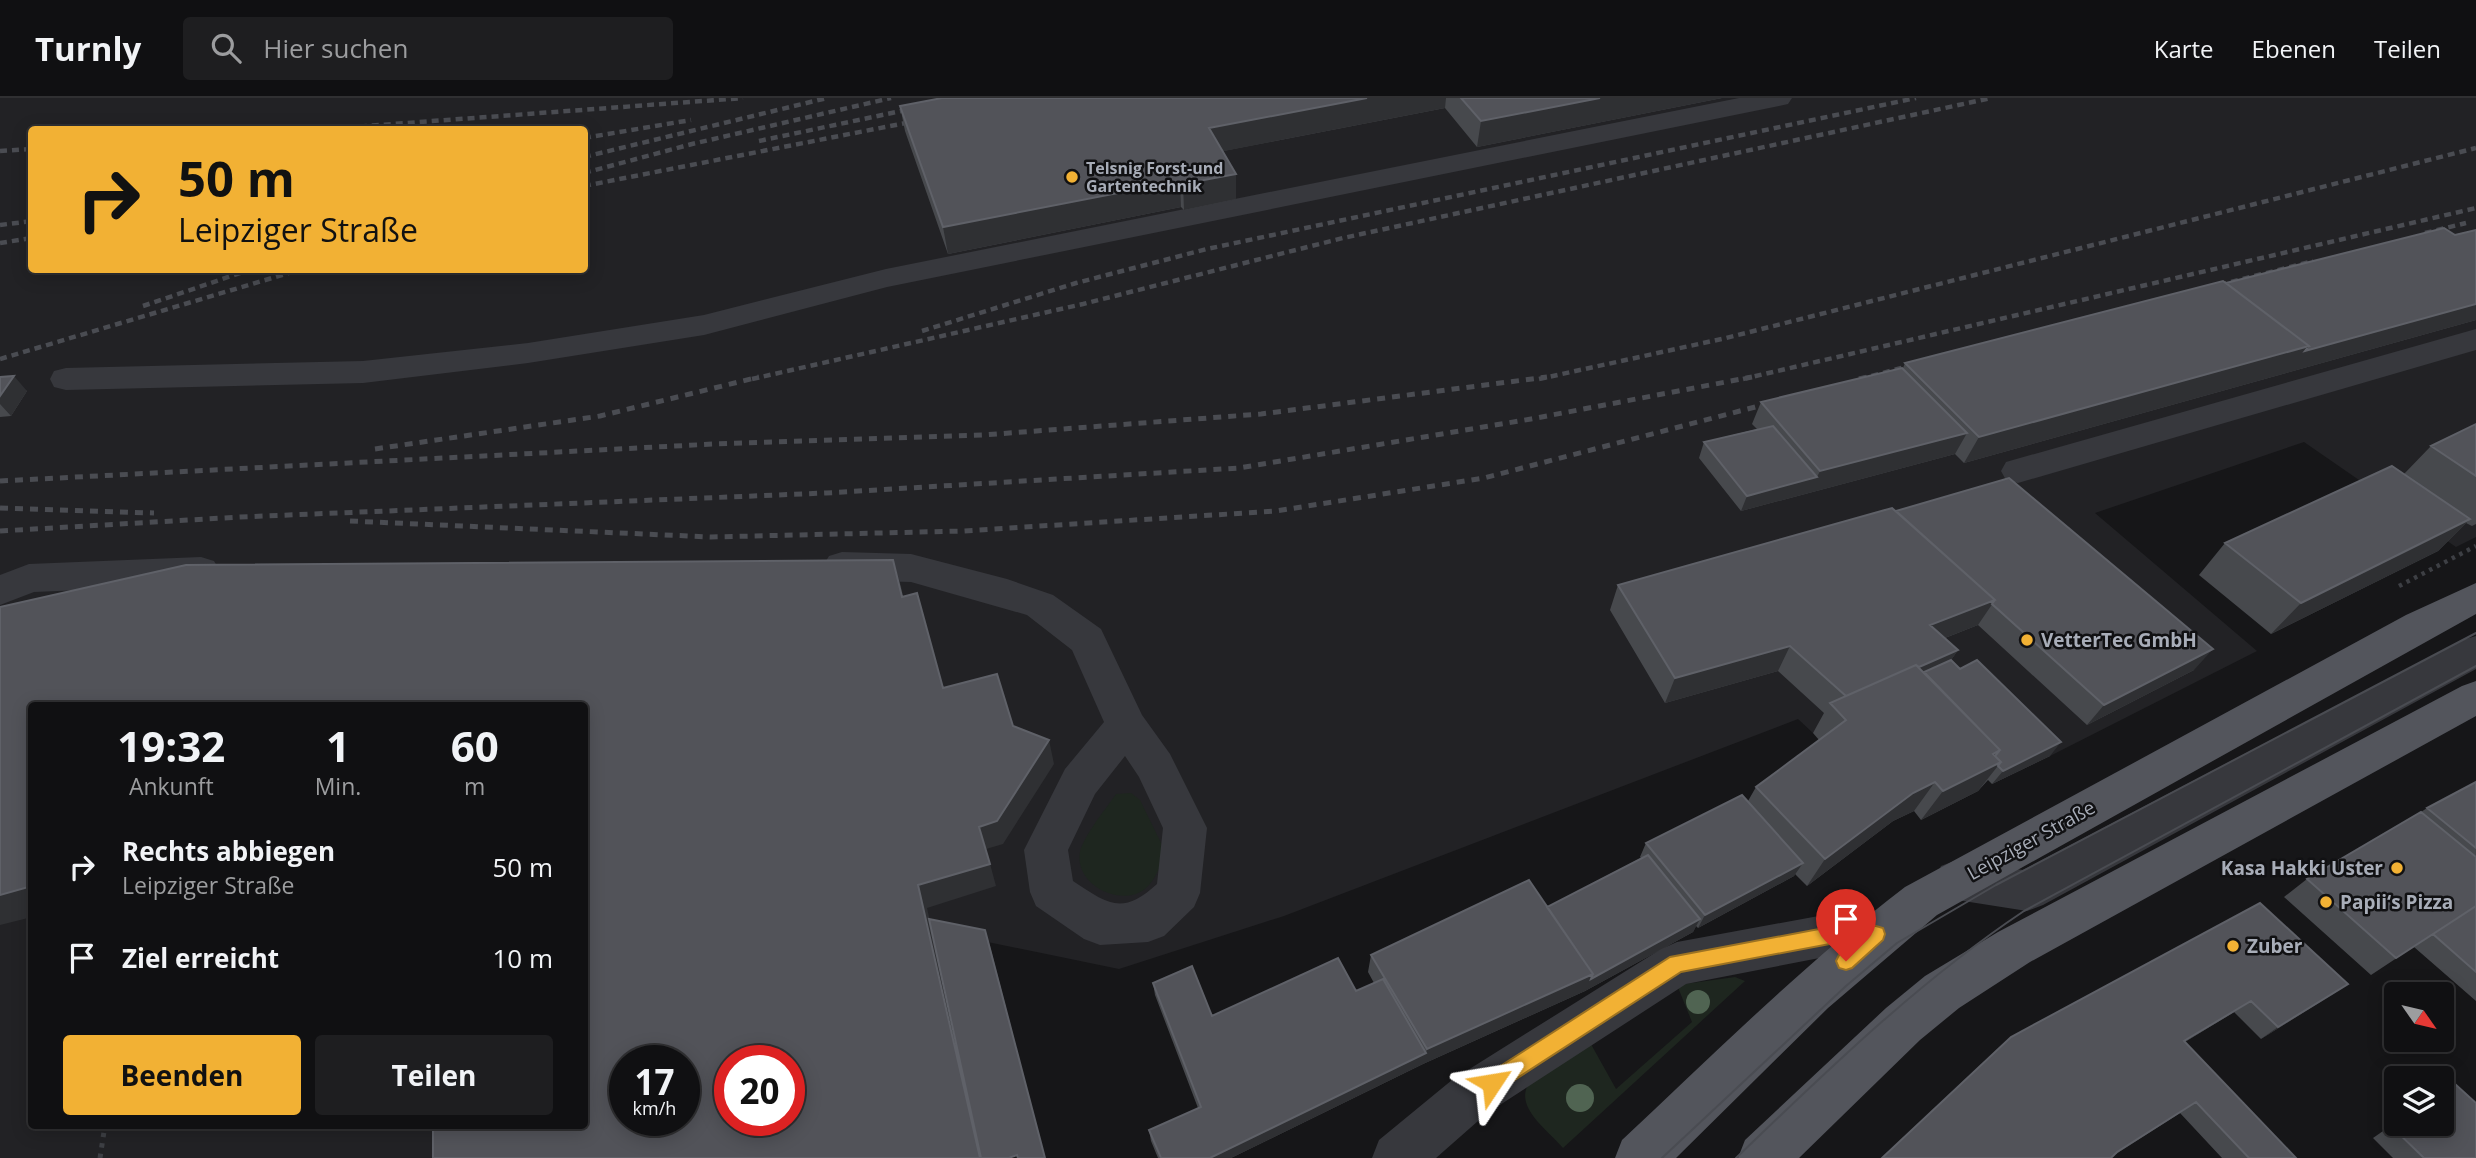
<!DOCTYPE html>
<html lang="de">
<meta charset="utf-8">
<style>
body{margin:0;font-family:"Open Sans",sans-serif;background:#1e1e20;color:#f1f3f6;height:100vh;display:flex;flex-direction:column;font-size:26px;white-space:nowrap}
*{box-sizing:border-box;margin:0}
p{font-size:23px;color:#9c9d9f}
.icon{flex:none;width:38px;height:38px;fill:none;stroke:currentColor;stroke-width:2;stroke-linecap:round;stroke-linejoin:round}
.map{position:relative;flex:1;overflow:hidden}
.panel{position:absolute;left:28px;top:604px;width:560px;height:427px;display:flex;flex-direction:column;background:#101012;border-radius:7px;box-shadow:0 4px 18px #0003,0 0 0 2px #303032}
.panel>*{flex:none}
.top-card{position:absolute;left:28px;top:28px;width:560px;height:147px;border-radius:7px;box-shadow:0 4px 18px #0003,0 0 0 2px #303032;background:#f2b134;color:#111;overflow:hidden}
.needle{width:46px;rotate:124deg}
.tools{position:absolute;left:2384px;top:884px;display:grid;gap:14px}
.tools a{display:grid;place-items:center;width:70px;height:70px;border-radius:7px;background:#101012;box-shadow:0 4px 18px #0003,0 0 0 2px #303032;font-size:35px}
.speed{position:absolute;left:609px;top:947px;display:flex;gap:14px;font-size:35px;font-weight:700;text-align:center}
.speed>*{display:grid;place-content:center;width:91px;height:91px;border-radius:50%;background:#101012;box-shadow:0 4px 18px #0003,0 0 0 2px #303032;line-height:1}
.speed small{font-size:18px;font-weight:400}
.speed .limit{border:10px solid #d22;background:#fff;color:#111}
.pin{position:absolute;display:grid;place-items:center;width:60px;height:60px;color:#fff;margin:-72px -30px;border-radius:50% 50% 50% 0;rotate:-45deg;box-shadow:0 0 7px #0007}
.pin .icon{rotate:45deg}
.me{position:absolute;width:77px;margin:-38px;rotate:57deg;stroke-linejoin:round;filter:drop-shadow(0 0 5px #0008)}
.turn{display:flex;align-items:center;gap:24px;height:147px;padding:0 35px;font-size:32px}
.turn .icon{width:91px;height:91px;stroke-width:2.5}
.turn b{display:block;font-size:49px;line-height:60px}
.eta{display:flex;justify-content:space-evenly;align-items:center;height:119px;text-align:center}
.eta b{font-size:42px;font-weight:700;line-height:49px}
.cta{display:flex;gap:14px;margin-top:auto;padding:14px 35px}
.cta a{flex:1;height:80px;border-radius:7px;background:#f2b134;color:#111;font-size:28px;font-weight:700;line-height:80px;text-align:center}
.cta a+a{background:#1e1e20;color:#f1f3f6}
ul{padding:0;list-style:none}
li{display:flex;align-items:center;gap:21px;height:91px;padding:0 35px}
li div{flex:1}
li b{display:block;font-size:26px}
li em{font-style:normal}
header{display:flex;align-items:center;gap:42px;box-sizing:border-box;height:98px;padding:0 35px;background:#101012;border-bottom:2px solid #303032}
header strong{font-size:33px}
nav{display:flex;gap:38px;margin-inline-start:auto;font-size:24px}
.search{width:490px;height:63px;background:#1e1e20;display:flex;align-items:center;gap:18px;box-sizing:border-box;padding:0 24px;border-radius:7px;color:#9c9d9f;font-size:26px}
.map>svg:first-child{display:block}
.built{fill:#222225;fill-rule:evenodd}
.green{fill:#1e261f}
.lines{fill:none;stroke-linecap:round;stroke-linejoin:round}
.path-far1{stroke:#3d3f44;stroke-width:4.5;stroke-dasharray:3.5 5;stroke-linecap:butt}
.path{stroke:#3d3f44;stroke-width:5;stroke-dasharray:4.5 6;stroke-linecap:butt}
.minor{fill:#37383d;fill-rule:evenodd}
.major{fill:#53555c;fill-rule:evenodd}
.tram{stroke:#4a4c52;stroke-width:2}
.rail-far1{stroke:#4a4c52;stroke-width:4.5;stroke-dasharray:7 5;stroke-linecap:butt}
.rail{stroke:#4a4c52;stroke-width:5;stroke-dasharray:8 7;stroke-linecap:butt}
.tree{fill:#506452}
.wall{fill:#47494d}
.shaded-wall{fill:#2f3033}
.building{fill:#525359;stroke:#5f6168;stroke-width:2;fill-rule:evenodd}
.route{fill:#f2b134;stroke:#9d7322;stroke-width:2}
.poi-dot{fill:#f2b134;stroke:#111113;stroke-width:2.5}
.labels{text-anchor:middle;stroke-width:5;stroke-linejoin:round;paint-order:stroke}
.far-poi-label{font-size:16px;font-weight:bold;fill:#a8adb8;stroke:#111113;text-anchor:start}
.poi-label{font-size:19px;font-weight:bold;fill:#a8adb8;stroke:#111113;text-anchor:start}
.street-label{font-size:19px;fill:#a8adb8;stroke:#111113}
</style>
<header>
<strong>Turnly</strong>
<div class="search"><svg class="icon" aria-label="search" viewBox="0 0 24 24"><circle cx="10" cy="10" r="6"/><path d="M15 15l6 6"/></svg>Hier suchen</div>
<nav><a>Karte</a><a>Ebenen</a><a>Teilen</a></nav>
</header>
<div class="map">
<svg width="2476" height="1060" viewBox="0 0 2476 1060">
<rect width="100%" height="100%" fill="#161618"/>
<path class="built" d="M0 0H2476V439L2456 449 2304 344 2095 415 2257 553 2050 658 1967 577 1813 635 1798 621 1284 818 1119 871 934 833 984 1060H0ZM32 32H584V172H32ZM32 607H584V1027H32ZM625 962H684V1022H625ZM730 962H789V1022H730Z"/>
<path class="green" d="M1131 695 1140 702 1165 753C1161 766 1156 782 1145 791 1119 811 1070 784 1081 750 1088 732 1105 712 1116 696Z
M1735 879 1745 883 1563 1050C1549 1033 1515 1010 1528 987L1587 939 1616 991 1692 924 1677 887Z"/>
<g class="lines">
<path class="path-far1" d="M2399 488 2476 448"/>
<path class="path" d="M100 1060 105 1027"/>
<path class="minor" d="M1739 0H1792L1788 6 1779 8 887 189 704 237 528 265 363 285 66 292 54 289 50 281 54 273 66 270 363 263 528 245 704 217 886 171Z
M2476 231V252L2018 385 2006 382 2001 373 2006 364Z
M842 454 911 456 1007 481 1053 497 1101 531 1142 617 1170 656 1207 730 1200 795 1194 809 1164 838 1148 844 1100 847 1084 841 1036 808 1030 794 1024 752 1065 671 1104 624 1072 552 1027 517 911 484 842 482 829 478 823 468 829 458ZM1125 658 1139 679 1163 730 1157 786C1122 818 1108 806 1073 783L1068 752 1095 696Z
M201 459 214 463 220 473 214 483 201 487 34 494 0 507V477L29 466Z
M2476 538V571L2043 807 2027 813 1957 802 1941 796 1935 782 1941 768 1957 762 2023 772 2462 542Z
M1835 815H1876L1892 821 1899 836 1892 851 1876 857H1835L1686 886 1486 1016 1436 1060H1372L1379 1042 1452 982 1661 851 1677 844Z"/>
<path class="major" d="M2476 485V516L1937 817 1828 910 1676 1060H1615L1622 1042C1715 955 1804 866 1905 789L2406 517Z
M2476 583V618L2030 864 1959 910 1920 942 1799 1060H1738L1745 1042 1886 910 1925 878 1998 834 2462 588Z"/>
<path class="tram" d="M1662 1060 1846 888 1897 845 1996 787 2476 535
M1736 1060C1828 972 1918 884 2024 813L2476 568"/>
<path class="rail-far1" d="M312 32 743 0
M584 40 691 22
M759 43 920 9
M0 53 32 51
M584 59 827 0
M584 75 692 46 891 0
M584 88 921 22
M0 127 32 123
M2425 135 2466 125
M0 145 32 140
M2208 190 2313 163
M143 208 249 172
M922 233 1076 185 1207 151 1916 0
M0 261 299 172
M752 281 1083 206 1343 140 1991 0
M1539 281 1726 240 2476 50
M1743 281 2476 110
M1860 281 1920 265"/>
<path class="rail" d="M1859 281 1867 279
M375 351 600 318 759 279
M0 383 714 346 983 337 1261 316 1547 279
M0 410 154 415
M350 423 711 439 963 433 1276 413 1484 380 1778 303
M0 433 240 419 826 395 1239 370 1531 321 1752 279"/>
</g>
<g class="tree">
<circle cx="1698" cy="904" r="12"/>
<circle cx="1580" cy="1000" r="14"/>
</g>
<path class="wall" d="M942 0H1722L1477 49 1445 10 1223 53 1236 76V101L1184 112 1181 109 948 156 905 33 900 8Z
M2476 132V222L1964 365 1955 356 1741 413 1699 360 1704 344 1757 331 1752 326 1761 304 1903 270 1905 265 2226 185Z
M0 279 27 293 11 318 0 319Z
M2476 326V426L2472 428 2466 425 2438 453 2271 536 2199 477 2225 445 2404 376 2431 348Z
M1896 413 2194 572 2087 627 1978 527 1945 540 1958 552 1951 562 2050 658 1992 686 1988 682 1978 693 1921 722 1914 713 1893 723 1807 788 1795 776 1794 778 1698 830 1696 828 1693 834 1585 893 1423 966 1231 1060H1158L1151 1043 1149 1032 1198 1010 1155 897 1153 885 1212 918 1356 893 1374 885 1368 874 1371 857 1547 809 1641 760 1640 759 1646 745 1748 703 1756 689 1819 642 1813 635 1824 615 1778 573 1665 605 1610 512 1618 487Z
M2476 684V903L2414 849 2418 846 2371 877 2284 799 2307 781 2421 714 2427 710Z
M2348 886 2261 941 2234 914 2185 944 2296 1060H2222L2180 1015 2116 1056 2011 939Z
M2455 986 2476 1060H2393L2373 1040 2396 1024V1026H2441V993Z"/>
<path class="shaded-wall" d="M1367 0H1446L1445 10 1209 56V30Z
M1600 0H1722L1477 49 1481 23Z
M1236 76V101L1184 112 1183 86Z
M1180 83 1181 109 948 156 943 129Z
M2476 206V222L1964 365 1979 339 2309 248Z
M14 278 27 293 11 318 0 306V298Z
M1967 335 1955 356 1741 413 1747 398 1817 379 1820 373Z
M2470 421 2438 453 2271 536 2301 505Z
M893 462 901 488 909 524 902 499Z
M1995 502 1978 527 1914 552 1930 527Z
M1790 548 1778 573 1665 605 1675 580Z
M2213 551 2194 572 2087 627 2104 607Z
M1958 552 1941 577 1849 600Z
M1049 642 1054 666 1003 746 986 751 996 788 927 810 984 1060H980L918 787 979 729Z
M2061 644 2050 658 1992 686 2003 673Z
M2000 652 2001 664 1978 693 1921 722 1943 693Z
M1935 684 1914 713 1893 723 1807 788 1825 761 1913 695Z
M1803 765 1794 778 1698 830 1705 817Z
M32 788V819L0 827V797Z
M1700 821 1693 834 1585 893 1423 966 1231 1060H1210L1426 955 1427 951Z
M985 832 989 844 1045 1060Z
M2348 886 2330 898 2261 941 2278 929Z
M2251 903 2234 914 2168 954 2184 943Z"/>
<path class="building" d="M942 0H1367L1209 30 1236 76 1183 86 1180 83 943 129 900 8Z
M1461 0H1600L1481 23Z
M2444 130 2455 137 2476 132V206L2305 253 2309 248 2226 185Z
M2223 183 2309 248 1979 339 1905 265Z
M1902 270 1967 335 1820 373 1761 304Z
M14 278 0 298V279Z
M2476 326V378L2431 348Z
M1773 328 1817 379 1747 398 1704 344Z
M2392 368 2470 421 2301 505 2225 445Z
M2009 380 2213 551 2104 607 1992 506 1995 502 1896 413Z
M1892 410 1995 502 1930 527 1958 552 1919 569 1916 567 1846 598 1790 548 1675 580 1618 487Z
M893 462 902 499 917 495 943 590 997 576 1013 628 1049 642 997 723 979 729 990 766 918 787 980 1060H433V1027H584V607H32V788L0 797V509L186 467ZM625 962H684V1022H625ZM730 962H789V1022H730Z
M1951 562 1960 571 1977 562 2061 644 2003 673 1998 668 2001 664 1995 658 2000 652 1924 574Z
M1916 567 2000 652 1993 656 2001 664 1943 693 1935 684 1913 695 1825 761 1756 689 1846 622 1830 605Z
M2476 684V750L2427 710Z
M1742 697 1803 765 1705 817 1646 745Z
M2421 714 2476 759V808L2396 860 2307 781Z
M1648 757 1700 821 1591 881 1593 876 1547 809Z
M1529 782 1593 876 1427 951 1371 857Z
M2260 805 2348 886 2278 929 2251 903 2184 943 2296 1060H2249L2196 1004 2117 1054 2111 1060H1882L2011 939Z
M2476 808V874L2433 836Z
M929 821 985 832 1045 1060H1018L1017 1057 1009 1060H981Z
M1338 860 1356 893 1383 881 1426 955 1210 1060H1161L1149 1032 1201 1009 1153 885 1192 868 1212 918Z
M2455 986 2476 1005V1060H2424L2393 1030 2399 1026H2441V996Z"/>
<path class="route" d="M1835 828H1876L1883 830 1885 836 1883 842 1852 870 1846 872 1839 870 1836 863 1839 857 1853 845H1835L1681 874 1499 992 1492 995 1485 992 1482 985 1485 978 1670 859Z"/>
<g class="poi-dot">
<circle cx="1072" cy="79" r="7"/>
<circle cx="2027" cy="542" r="7"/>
<circle cx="2397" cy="770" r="7"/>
<circle cx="2326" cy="804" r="7"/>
<circle cx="2233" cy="848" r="7"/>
</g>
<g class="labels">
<g class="far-poi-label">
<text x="1086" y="76">Telsnig Forst-und<tspan x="1086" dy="18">Gartentechnik</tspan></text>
</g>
<g class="poi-label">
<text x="2041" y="549">VetterTec GmbH</text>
<text x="2383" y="777" text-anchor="end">Kasa Hakki Uster</text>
<text x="2340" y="811">Papii‘s Pizza</text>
<text x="2247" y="855">Zuber</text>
</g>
<g class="street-label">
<text transform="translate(2031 742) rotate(-29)" y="7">Leipziger Straße</text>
</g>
</g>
</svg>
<div class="tools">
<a><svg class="needle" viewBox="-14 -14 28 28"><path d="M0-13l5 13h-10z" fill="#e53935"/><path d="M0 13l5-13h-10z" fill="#9c9d9f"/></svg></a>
<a><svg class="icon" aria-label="layers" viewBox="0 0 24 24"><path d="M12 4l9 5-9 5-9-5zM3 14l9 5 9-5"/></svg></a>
</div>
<div class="speed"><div>17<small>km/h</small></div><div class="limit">20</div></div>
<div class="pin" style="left:1846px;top:863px;background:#d93025"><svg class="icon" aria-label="arrive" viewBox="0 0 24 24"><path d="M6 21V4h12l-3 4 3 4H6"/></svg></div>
<svg class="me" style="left:1492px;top:985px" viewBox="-20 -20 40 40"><path d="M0-17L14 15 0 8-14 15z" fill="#f2b134" stroke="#fff" stroke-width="4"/></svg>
<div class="top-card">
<div class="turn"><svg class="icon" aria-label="right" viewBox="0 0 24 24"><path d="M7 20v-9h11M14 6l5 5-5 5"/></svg><div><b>50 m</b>Leipziger Straße</div></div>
</div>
<section class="panel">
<div class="eta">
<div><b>19:32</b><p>Ankunft</p></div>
<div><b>1</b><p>Min.</p></div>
<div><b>60</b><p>m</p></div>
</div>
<ul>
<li><svg class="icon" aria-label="right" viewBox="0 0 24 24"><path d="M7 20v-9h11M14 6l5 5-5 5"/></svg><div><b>Rechts abbiegen</b><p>Leipziger Straße</p></div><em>50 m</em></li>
<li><svg class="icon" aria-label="arrive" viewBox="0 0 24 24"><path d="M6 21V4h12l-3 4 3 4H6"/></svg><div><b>Ziel erreicht</b></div><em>10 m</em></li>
</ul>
<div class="cta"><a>Beenden</a><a>Teilen</a></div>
</section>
</div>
